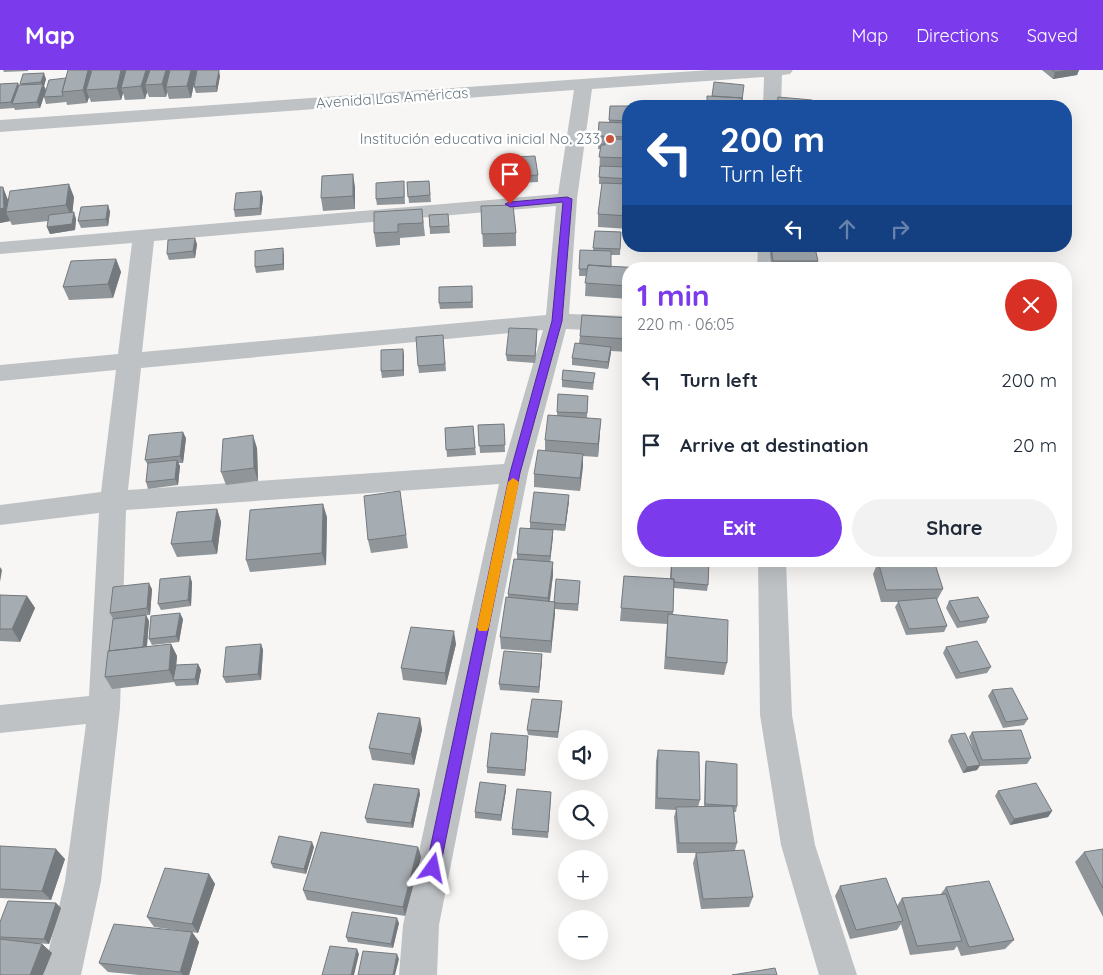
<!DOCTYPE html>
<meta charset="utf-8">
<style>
body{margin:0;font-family:Quicksand,sans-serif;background:#f2f2f3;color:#1f2937;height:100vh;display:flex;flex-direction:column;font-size:19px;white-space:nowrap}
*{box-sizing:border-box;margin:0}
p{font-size:16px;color:#747a83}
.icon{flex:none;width:28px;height:28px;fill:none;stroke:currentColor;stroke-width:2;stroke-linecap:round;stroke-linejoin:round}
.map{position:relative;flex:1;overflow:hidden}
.drawer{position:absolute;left:622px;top:192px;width:450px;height:305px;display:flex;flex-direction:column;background:#fff;border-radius:20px;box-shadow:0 5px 20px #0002}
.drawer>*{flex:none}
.top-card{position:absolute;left:622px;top:30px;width:450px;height:152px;border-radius:20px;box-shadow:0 5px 20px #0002;background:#1a4fa0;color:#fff;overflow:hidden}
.tools{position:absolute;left:558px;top:660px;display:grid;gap:10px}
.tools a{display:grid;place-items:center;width:50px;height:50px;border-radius:50%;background:#fff;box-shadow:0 5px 20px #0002;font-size:25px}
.pin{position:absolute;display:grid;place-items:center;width:42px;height:42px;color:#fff;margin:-51px -21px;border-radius:50% 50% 50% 0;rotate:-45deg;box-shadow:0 0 5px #0007}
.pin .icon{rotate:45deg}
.me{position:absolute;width:55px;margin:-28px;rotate:12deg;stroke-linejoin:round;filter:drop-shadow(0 0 4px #0008)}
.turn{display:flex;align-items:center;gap:18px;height:105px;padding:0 15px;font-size:22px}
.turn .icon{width:65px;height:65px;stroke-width:2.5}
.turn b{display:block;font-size:35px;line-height:42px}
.lanes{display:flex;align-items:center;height:48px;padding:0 15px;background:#0003;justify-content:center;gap:25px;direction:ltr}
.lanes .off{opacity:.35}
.round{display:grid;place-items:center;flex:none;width:52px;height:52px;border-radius:26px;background:#f2f2f3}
.head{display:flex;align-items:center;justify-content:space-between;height:85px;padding:0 15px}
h1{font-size:30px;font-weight:700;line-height:38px;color:#7c3aed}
.cta{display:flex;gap:10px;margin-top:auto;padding:10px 15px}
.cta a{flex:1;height:58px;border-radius:30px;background:#7c3aed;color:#fff;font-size:20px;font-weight:700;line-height:58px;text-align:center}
.cta a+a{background:#f2f2f3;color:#1f2937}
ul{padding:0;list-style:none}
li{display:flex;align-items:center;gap:15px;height:65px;padding:0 15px}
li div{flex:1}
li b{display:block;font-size:19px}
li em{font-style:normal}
header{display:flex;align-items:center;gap:30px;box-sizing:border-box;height:70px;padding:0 25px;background:#7c3aed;color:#fff}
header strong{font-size:24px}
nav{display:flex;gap:28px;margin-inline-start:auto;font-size:18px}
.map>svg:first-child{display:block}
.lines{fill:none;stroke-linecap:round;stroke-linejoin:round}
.street{fill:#bec2c5;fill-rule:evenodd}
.wall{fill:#8f9599}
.shaded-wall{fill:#74797d}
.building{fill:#a6adb2;stroke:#74797d}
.route{fill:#7c3aed;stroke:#51269a}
.slow{fill:#f59e0b}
.poi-dot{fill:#d0533b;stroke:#fff;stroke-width:2}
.labels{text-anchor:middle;stroke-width:5;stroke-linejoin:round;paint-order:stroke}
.far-street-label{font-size:15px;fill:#697882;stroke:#fff}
.far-poi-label{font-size:15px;fill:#697882;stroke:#fff;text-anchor:end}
</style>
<header>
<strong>Map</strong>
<nav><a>Map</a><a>Directions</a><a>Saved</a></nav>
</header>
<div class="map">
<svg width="1103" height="905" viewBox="0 0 1103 905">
<rect width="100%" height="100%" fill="#f7f6f4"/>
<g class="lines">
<path class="street" d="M709 0H793L790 4 782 5 781 36H763L764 7 592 19 577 129 569 244 629 246V262L566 259 528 403 439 855 437 905H399L403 855 499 414 126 440 120 638 101 811 81 905H43L65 811 86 654 0 663V635L89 626 99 443 0 455V435L101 422 116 300 0 311V295L118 284 132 173 0 184V172L558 124 574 20 0 62V50ZM556 136 546 245 142 282 154 171ZM543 260 504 394 128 420 141 298Z
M758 176H780L779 199H757Z
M758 491H786L792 645 815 775 857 905H819L781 775 760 645Z"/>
</g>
<path class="wall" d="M3 0H28V1L4 2Z
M68 0H91V2L92 0H197L191 28 169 29 167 22 166 27H149L147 22 145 29 125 30 123 23 121 30 91 32 89 27 87 33 67 35 66 31V32L46 34 44 27 66 8Z
M1042 0H1079L1077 5 1053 9Z
M220 6 217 22 196 23 194 17Z
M46 9 44 16 46 20 40 38 15 40 14 38 0 39V14L18 13 19 16 21 15 20 14Z
M610 36H629V159L598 157V144L602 114H599L600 79H598L599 52H609Z
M515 87 538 105V112L518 113Z
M404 111 405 134 377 135 376 129Z
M429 111 431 132 409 133 407 112Z
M0 117 8 130 74 127 72 142 76 149 75 160 50 164 47 157 48 151 12 155 10 151 0 153Z
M355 117V139L323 141 321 128Z
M261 121 263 128 261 145 235 147 234 140Z
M108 135 110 142 108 156 81 158 78 151Z
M481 136 516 163V176L483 177Z
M422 139 425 166 400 168V175L376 177 374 163Z
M448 144 450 163 430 164 429 145Z
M595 161 621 162 620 185H611V197L629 199V229L585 226 586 206H579L580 180 593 181Z
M197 174 195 188 169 190 167 184Z
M771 177 818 191 817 198 772 199 770 184Z
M284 185V200L256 203 255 197Z
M116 189 121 202 113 228 69 230 63 217Z
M472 216 473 238 440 239 439 233Z
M629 248V282L611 281 608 299 572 295V288L579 273 580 266Z
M443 265 446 301 419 303 418 296Z
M537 265 535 293 507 291 506 285Z
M404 285V306L382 308 381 301Z
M562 310H594L593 320 562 317Z
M558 324 588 326 587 348 600 362 598 387 583 386 580 421 534 417V404L545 380V370L557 346Z
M504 354 505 382 480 383 478 355Z
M473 356 476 385 447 387 445 358Z
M186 368 183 393H178L180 396 178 415 148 419 146 412 148 395 145 390Z
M257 378 258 411 226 415 221 402Z
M400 421 408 478 371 483 368 470Z
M569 431 565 461 553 460 550 492H553V505L550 531 554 532 580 517 578 541 555 539 551 583 501 579 500 567 508 528V524L517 489V484L530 458V452Z
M217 439 221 452 217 484 177 487 171 474Z
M327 447 326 495 250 502 246 490Z
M671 491H709L708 515 707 521 674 518 673 545 727 593 724 605 664 599 667 554 620 551 624 506 670 509Z
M866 491H934L943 519 937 530 947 556 944 562 906 565 895 537 898 532H881L873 504 878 492 867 493Z
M192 512 191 536 161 540 158 534Z
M152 519 150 545H146L149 551 147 577 171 574 177 586 176 596 198 594 201 600 198 615 176 616 174 612 112 619 105 607 113 549 110 543Z
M0 525 27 526 35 538 20 572 0 571Z
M949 531 989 547 986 553 957 558 946 538Z
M183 549 179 572 152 575 149 569Z
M261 574 263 580 261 610 226 613 223 607Z
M456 574 446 615 403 610 401 598Z
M946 577 991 597 987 603 956 609 943 583Z
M542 584V590L539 623 500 620 499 614Z
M992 620 1028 649 1024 655 1003 658 988 626Z
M562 637 558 668 528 665 527 660Z
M420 648 422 660 414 695 372 690 369 678Z
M972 662 1031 688 1027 694 980 696 977 700 963 703 948 671 951 665 973 680 969 667Z
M528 666 525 706 487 703V697Z
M658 680 700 730 698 737H704L705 696 706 691 737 736 736 742H734L737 773 735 780 753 827 749 837 701 839 693 793 696 783H677L674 747 676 740 655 739 656 691Z
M506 715V720L501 751 475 748V742Z
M419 719 420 724 413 758 367 753 365 748Z
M998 721 1052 741 1048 747 1010 755 995 726Z
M551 728 548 768 512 765V759Z
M0 776 65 789 51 830 0 828Z
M314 777 306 804 273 798 271 793Z
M418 777 421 787 405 846 307 830 303 820Z
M1103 779V847L1075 792 1084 782Z
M209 804 215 814 198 863 154 857 147 847Z
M840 816 897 836 902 828 940 825 946 817 1014 870 1005 879 961 886 957 876 954 880 910 885 901 854 897 860 850 869 835 826Z
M56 833 61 838 49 874 36 873 42 874 52 883 0 905V852Z
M399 853 393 878 348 872 346 867Z
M192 862 199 872 189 905H139L108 902 99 893Z"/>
<path class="shaded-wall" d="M88 0H91L93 7 86 20 89 27 87 33 83 20Z
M121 0H128L121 18 123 23 121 30 117 18Z
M146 0H152L145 15 147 22 145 29 141 16Z
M166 0H174L166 17 167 22 166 27 162 14Z
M191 0H197L191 28 187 16Z
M219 0 220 6 217 22 216 16Z
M1071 0H1079L1077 5 1053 9 1055 2Z
M44 3 46 9 44 16 46 20 40 38 37 32 42 16 41 12Z
M18 13 20 19 12 34 14 38 11 32Z
M353 104 355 117V139L353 126Z
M69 114 74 127 72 148 66 135Z
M3 117 8 130 6 142 10 151 0 153V139Z
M261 121 263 128 261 145 260 138Z
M108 135 110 142 108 156 106 149Z
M74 142 76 149 75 160 50 164 47 157Z
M195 168 197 174 195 188 193 181Z
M283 178 284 185V200L283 194Z
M116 189 121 202 113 228 108 214Z
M537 259V265L535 293V286Z
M611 277V283L608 299V292Z
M403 279 404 285V306L403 300Z
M601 349 600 362 598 387V374Z
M183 362 186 368 183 393 180 386Z
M253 365 257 378 258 411 254 398Z
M583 384V397L580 421V408Z
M177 390 180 396 178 415 175 409Z
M569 425V431L565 461V455Z
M323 434 327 447 326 495 322 483Z
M217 439 221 452 217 484 212 471Z
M553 460V467L550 493V486Z
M553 492V505L548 540V528Z
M0 497 2 500 0 512Z
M190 506 192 512 191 536 188 530Z
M149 513 152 519 150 545 147 538Z
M27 526 35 538 20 572 12 559Z
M555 532V544L551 583V571Z
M180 543 183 549 179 572 176 566Z
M146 545 149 551 146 584 143 578Z
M454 561 456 574 446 615 445 603Z
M171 574 177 586 175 610H174L169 600Z
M261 574 263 580 261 610 258 604Z
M542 584V590L539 623V617Z
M198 594 201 600 198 615 195 609Z
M420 648 422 660 414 695 411 684Z
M528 666V671L525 706V700Z
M980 695 977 700 963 703 967 697Z
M506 715V720L501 751V745Z
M419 719 420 724 413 758 411 753Z
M1052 741 1048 747 1010 755 1014 749Z
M312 772 314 777 306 804 304 799Z
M418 777 421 787 405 846 403 837Z
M56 779 65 789 51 830 42 821Z
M209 804 215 814 198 863 192 854Z
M56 833 61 838 49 874 44 869Z
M397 848 399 853 393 878 391 874Z
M192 862 199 872 189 905H183L180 902Z
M42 874 52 883 43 905H30Z
M357 879 359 884 354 905H351Z
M397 884 399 889 395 905H393Z"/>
<path class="building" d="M68 0H88L83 20 62 22Z
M92 0H121L117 18 86 20Z
M126 0H146L141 16 121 18Z
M150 0H166L162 14 145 15Z
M170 0H191L187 16 166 17Z
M197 0H219L216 16 194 17Z
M1052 0H1071L1055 2Z
M44 3 41 12 20 14 23 4Z
M66 8 62 22 63 26 44 27 49 10Z
M714 12 744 15 742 30V28L712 26Z
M18 13 11 32 0 33V14Z
M43 14 37 32 12 34 19 15Z
M707 26 742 28V36H707Z
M778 27 812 30 811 36H790L777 35Z
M820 33 842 34V36H820Z
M610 36H629V51L609 50Z
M599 52 629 53V67L598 66Z
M605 68 629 70V88L599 87 601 75H605Z
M535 86 538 105 518 106 515 87Z
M600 96 629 97V109L599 107Z
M353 104V126L321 128 322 106Z
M404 111V127L376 129V113Z
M429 111 430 125 408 127 407 112Z
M602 113 629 114V146L598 144Z
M69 114 66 135 6 142 10 121Z
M0 117H3L4 138 0 139Z
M261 121 260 138 234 140 236 123Z
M108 135 106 149 78 151 81 137Z
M513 135 516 163 482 164 481 136Z
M422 139 423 153 398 154V162L374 163V142Z
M74 142 72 154 47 157 49 145Z
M448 144 449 156 430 157 429 145Z
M595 161 621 162 620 179 593 178Z
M195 168 193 181 167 184 168 170Z
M771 177 815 178 818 191H773Z
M283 178V194L255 197V181Z
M580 180 611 181V197L588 195 587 199H579Z
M116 189 108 214 63 217 71 191Z
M773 194 810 196V199H773Z
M588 195 642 198V199H629V216L585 213Z
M472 216V232L439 233V217Z
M582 245 629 248V269L580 266Z
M509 258 537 259 535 286 506 285Z
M443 265 445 294 418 296 416 267Z
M575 273 611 277 608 292 572 288Z
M403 279V300L381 301V280Z
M563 300 595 303 593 313 562 310Z
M558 324 588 326 587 343 557 342Z
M548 345 601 349 598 374 545 370Z
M504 354 505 375 479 376 478 355Z
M473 356 475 378 446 380 445 358Z
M183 362 180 386 145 390 149 365Z
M253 365 254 398 221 402 223 369Z
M538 380 583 384 580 408 534 404Z
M177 390 175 409 146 412 148 393Z
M400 421 406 465 368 470 364 426Z
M534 422 569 425 565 455 530 452Z
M323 434 322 483 246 490 250 440Z
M217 439 212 471 171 474 177 442Z
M520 458 553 460 550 486 517 484Z
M514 489 553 492 548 528 508 524Z
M672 491H709L708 515 674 512V509H671Z
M878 491H934L943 519 886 520Z
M190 506 188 530 158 534 160 509Z
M624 506 674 509 673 542 621 538Z
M556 509 580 511 578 534 555 533V532H554Z
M149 513 147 538 110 543 113 517Z
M0 525 27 526 12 559H0Z
M506 527 555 532 551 571 500 567Z
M978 527 989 547 960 552 949 531Z
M936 528 947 556 909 559 898 531Z
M180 543 176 566 149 569 151 546Z
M668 544 728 550 727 593 666 587Z
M146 545 143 577 109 581 113 549Z
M411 557 454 561 445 603 401 598Z
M977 571 991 597 960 603 946 577Z
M171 574 169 600 105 607 108 581Z
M261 574 258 604 223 607 226 577Z
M504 581 542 584 539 617 499 614Z
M198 594 195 609 173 610 176 595Z
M1012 618 1028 649 1006 652 992 620Z
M532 629 562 631 558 662 527 660Z
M378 643 420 648 411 684 369 678Z
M1021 660 1031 688 982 690 972 662Z
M491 663 528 666 525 700 487 697Z
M965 663 980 695 967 697 951 665Z
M658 680 699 682 700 730 657 728Z
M706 691 737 694V736L705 734Z
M480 712 506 715 501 745 475 742Z
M1036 713 1052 741 1014 749 998 721Z
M374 714 419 719 411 753 365 748Z
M517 719 551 722 548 762 512 759Z
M733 736 737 773H679L676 737Z
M321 762 418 777 403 837 303 820Z
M279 766 312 772 304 799 271 793Z
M0 776 56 779 42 821 0 819Z
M1103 779V818L1084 782Z
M744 780 753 827 703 829 696 783Z
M165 798 209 804 192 854 147 847Z
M886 808 903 851 856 860 840 816Z
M989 811 1014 870 969 877 946 817Z
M946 824 962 871 917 876 902 828Z
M8 831 56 833 44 869 0 867V852Z
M352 842 397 848 391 874 346 867Z
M114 854 192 862 180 902 99 893Z
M0 869 42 874 30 905H0Z
M330 876 357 879 351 905H322Z
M363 881 397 884 393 905H358Z
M775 898 777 905H732Z"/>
<path class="route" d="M567 127 572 129 562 251 520 403 440 798 438 803 433 805 428 803 426 798 510 403 552 251 563 132 510 137 505 134 510 132Z"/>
<path class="slow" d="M513 408 519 412 489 557 487 561H479L477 557 508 412Z"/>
<circle class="poi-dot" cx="610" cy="69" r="5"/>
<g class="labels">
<g class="far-street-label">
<text transform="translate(392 28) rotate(-4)" y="5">Avenida Las Américas</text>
</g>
<g class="far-poi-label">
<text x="600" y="74">Institución educativa inicial No. 233</text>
</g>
</g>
</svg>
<div class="tools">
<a><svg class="icon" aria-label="sound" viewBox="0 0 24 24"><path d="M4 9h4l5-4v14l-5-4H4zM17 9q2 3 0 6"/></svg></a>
<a><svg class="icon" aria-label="search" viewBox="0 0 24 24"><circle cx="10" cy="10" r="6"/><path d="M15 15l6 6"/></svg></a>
<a>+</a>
<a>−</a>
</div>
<div class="pin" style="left:510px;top:134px;background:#d93025"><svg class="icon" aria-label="arrive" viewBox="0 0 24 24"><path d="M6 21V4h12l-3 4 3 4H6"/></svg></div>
<svg class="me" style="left:433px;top:798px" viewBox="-20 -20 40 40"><path d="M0-17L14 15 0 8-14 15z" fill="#7c3aed" stroke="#fff" stroke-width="4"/></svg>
<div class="top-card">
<div class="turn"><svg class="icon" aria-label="left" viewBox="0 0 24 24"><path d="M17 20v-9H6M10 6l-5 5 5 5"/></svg><div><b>200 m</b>Turn left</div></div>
<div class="lanes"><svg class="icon" aria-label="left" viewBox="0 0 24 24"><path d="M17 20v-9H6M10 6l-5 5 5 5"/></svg><svg class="icon off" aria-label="ahead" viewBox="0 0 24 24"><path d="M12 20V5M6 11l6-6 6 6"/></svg><svg class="icon off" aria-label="right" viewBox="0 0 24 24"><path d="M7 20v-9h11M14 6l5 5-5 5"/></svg></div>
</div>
<section class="drawer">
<div class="head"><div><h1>1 min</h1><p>220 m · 06:05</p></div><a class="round" style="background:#d93025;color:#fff"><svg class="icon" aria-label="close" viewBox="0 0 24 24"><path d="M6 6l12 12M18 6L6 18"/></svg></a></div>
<ul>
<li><svg class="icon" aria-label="left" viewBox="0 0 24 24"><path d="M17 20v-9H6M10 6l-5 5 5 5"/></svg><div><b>Turn left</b></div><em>200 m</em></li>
<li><svg class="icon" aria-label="arrive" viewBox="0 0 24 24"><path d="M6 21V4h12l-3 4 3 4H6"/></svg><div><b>Arrive at destination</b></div><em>20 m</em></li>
</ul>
<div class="cta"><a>Exit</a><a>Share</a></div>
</section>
</div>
